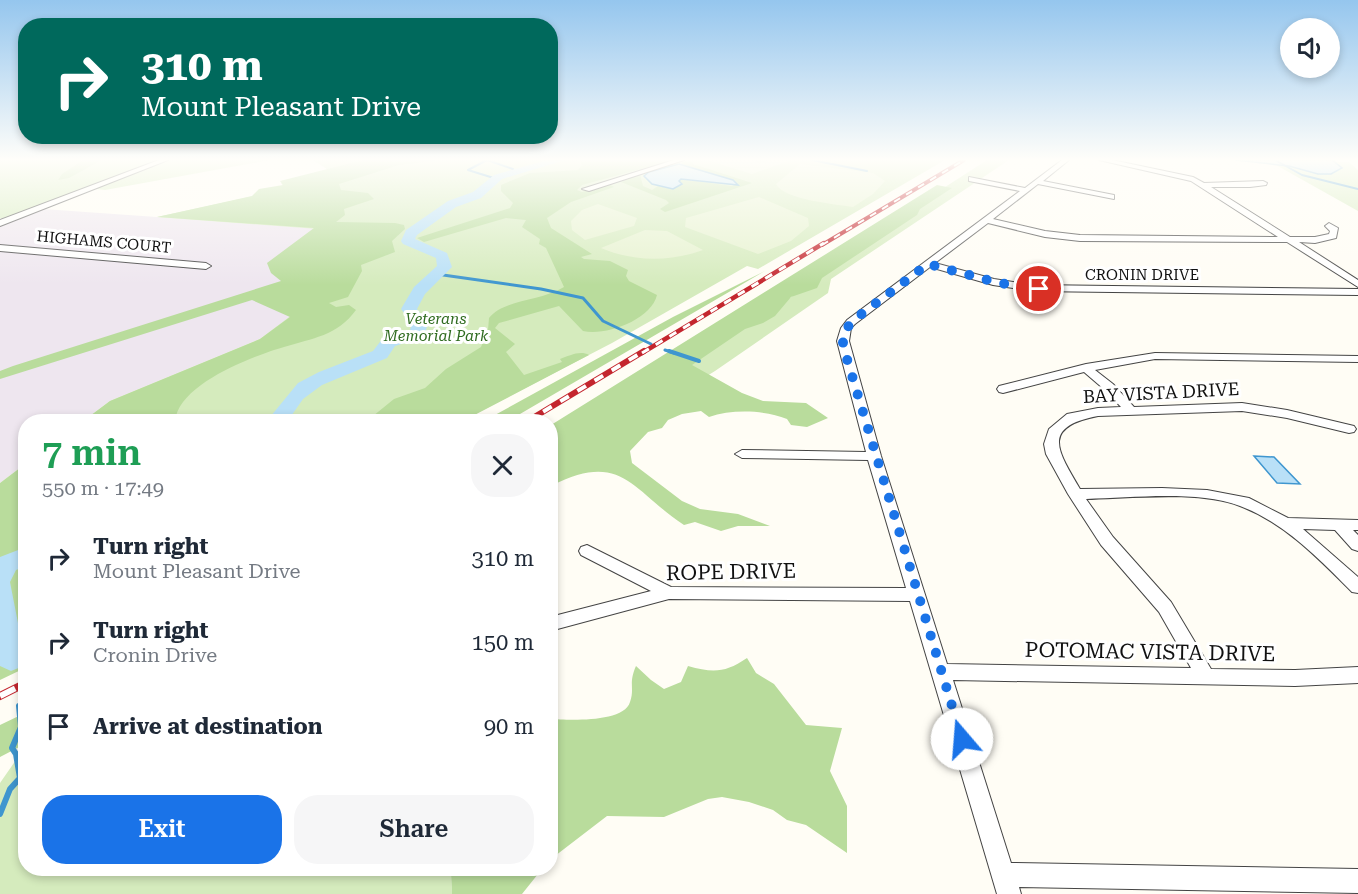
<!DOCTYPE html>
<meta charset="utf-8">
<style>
body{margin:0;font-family:"Roboto Serif",serif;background:#f6f6f7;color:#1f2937;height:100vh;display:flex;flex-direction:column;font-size:22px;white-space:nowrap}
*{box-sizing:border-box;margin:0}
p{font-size:20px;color:#747a83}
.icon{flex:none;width:33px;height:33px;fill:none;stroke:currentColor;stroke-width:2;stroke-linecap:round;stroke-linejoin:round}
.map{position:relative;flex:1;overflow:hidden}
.side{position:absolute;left:18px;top:414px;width:540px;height:462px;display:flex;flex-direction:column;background:#fff;border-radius:24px;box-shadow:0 3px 9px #0003}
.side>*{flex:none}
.banner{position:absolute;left:18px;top:18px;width:540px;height:126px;border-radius:24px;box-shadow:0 3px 9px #0003;background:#00695c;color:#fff;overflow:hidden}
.buttons{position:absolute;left:1280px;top:18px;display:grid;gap:12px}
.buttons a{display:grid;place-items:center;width:60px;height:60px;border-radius:50%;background:#fff;box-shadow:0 3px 9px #0003;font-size:30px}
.pin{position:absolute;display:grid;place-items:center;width:51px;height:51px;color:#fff;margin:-26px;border:3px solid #fff;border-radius:50%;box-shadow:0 2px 6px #0007}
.me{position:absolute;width:66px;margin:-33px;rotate:342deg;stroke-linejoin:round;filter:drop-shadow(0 0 4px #0008)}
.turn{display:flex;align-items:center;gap:21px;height:126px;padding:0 24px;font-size:27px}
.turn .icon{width:78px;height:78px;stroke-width:2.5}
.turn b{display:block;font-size:42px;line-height:51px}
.round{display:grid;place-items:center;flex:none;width:63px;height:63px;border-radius:24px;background:#f6f6f7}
.overview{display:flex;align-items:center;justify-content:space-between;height:102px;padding:0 24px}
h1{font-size:36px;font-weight:600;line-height:45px;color:#1e9e55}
.action{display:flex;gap:12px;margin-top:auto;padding:12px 24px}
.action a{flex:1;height:69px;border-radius:24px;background:#1a73e8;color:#fff;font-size:24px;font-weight:600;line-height:69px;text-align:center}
.action a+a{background:#f6f6f7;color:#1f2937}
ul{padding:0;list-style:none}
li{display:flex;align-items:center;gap:18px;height:84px;padding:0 24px}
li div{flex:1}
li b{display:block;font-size:22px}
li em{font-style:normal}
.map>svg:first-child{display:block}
.industrial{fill:#eee6ef}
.green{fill:#d5ebbd}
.forest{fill:#b9dc9c}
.pitch{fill:#e6f2cf}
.water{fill:#b9e0f7;stroke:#3f96cf;stroke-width:1.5}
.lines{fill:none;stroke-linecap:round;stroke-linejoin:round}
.stream-far3{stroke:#3f96cf;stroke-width:2}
.stream-far2{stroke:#3f96cf;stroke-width:3}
.stream-far1{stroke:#3f96cf;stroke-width:4}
.stream{stroke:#3f96cf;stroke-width:6}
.river{fill:#b9e0f7;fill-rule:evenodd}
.minor-casing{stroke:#444;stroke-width:2}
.minor{fill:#fff;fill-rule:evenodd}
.rail-far3-casing{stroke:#c4262e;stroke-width:4}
.rail-far2-casing{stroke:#c4262e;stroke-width:4.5}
.rail-far1-casing{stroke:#c4262e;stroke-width:6}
.rail-casing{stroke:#c4262e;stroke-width:8}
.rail-far3{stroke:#fff;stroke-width:2;stroke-dasharray:7;stroke-linecap:butt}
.rail-far2{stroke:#fff;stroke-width:3;stroke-dasharray:8;stroke-linecap:butt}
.rail-far1{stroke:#fff;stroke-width:4;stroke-dasharray:10;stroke-linecap:butt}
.rail{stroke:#fff;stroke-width:6;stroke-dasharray:17;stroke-linecap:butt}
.route{stroke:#1a73e8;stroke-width:10;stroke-dasharray:0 18}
.labels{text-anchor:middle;stroke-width:6;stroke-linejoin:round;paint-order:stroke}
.far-street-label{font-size:15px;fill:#111;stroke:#fff}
.far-park-label{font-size:15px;font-style:italic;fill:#2f6b1f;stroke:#fff}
.street-label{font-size:18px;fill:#111;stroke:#fff}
.near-street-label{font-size:21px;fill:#111;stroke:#fff}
</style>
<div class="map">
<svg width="1358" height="894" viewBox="0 0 1358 894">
<rect width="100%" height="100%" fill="#fffdf5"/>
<path class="industrial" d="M43 209 315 228 282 281 291 317 260 339 110 401 83 421 26 422 25 464 0 483V225Z"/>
<path class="green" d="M0 160H270L105 190 87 188 5 220 0 218Z
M313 160H945L758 269 747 266 612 343 462 421 83 422 110 401 260 339 398 235 157 217 286 189 281 183 333 173Z
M987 160H1009L831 279 828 293 715 371 551 472 690 362 805 288 795 284Z
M1237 160 1349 162 1358 170V211L1276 165Z
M25 747 26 868 437 869 451 874 452 894H0V783Z"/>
<path class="forest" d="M83 160H102L69 178 58 180 62 174Z
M363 160H442L399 165 339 184 341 190 368 193 374 199 344 209 345 215 336 222 395 223 404 225 405 229 392 241 395 252 361 265 362 271 348 297 329 303 336 307 349 305 356 310C337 336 313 338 284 347 253 356 185 382 176 416L167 421H83L110 401 260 339 290 317 252 300 0 379V371L13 366 281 281 271 273 267 263 314 228 157 217 252 196 259 189 283 185 280 181Z
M580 160H674L582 185 577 190 582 192 609 184 614 187 571 202 547 218 551 228 592 254 581 257 584 259 610 261 628 270 626 276 629 281 657 295C651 320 606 336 583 331L559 306 499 323 495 328 515 344 506 352 524 375 562 362 560 359C569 356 580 350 589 355L463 421 353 422 373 416 394 399 425 388 446 369 481 347 488 330 489 318C504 299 539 302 564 287L546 248 539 244 540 239 522 227 526 220 506 218 424 242 417 238 510 208 513 203 501 191V185L530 173 578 170 582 165Z
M684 161 692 162 693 164 752 183 665 212 660 209 669 203 666 200 621 182 640 174 643 186 652 190 658 186 673 189 681 179 732 186 738 183 681 164Z
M937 185 952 188 920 209 917 215 822 278 817 288 791 297 775 316 763 323 745 329 692 365 742 393 763 401 806 403 828 418 807 427 791 425 787 419C765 410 732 409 709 417L701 411 682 414 668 420 662 428 648 432 630 451 632 463 682 501 700 509 738 514 770 526H738L721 531 695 522 684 525C631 490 622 450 551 486V425Z
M765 271 508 421H484L673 317Z
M25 464V624L0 635V483Z
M25 647V668L0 680V660Z
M747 658 756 673 774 684 806 725 842 728 830 771 847 806V853L806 825 787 820 773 810 749 802 722 797 708 799 664 817 607 816 551 859V719C568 720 624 723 630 702 635 688 628 684 636 666L651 680 664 689 681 682 688 666C713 673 725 673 747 658Z
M25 713V744L0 757V725Z
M437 869H542L522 894H452L451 874Z"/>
<path class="pitch" d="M706 160H751L759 163 772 160 789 161 752 174Z
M800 164 873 173 885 181 873 194 853 207C835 204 784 200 776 184Z
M759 197 808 218 809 226 791 241 758 254 685 227 686 218Z
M598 204 637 218 634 226 585 240 572 230 571 221 582 210Z
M645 230 667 231 703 250C670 262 634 262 601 248Z"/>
<path class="water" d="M1235 160H1332L1342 168 1331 174H1318L1289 166Z
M679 164 733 180 738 185 681 179 679 181 682 184 673 189 652 184 644 176 649 172Z
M1254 456 1274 457 1300 484 1277 483Z"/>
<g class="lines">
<path class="stream-far3" d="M487 160 468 170 497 179
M487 160 513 169 512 172
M812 160 867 171
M1275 160 1302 175 1358 189"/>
<path class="stream-far2" d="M436 274 541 289 583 298 603 321 651 344
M665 350 674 353"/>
<path class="stream-far1" d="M669 351 699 361"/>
<path class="stream" d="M0 814 10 789 20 778 16 754 12 748 21 727 19 706"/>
<path class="river" d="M548 160H565L502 179 481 198 456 207 417 235 415 239 447 253 452 267 425 294 417 309 428 323 424 337 395 346 387 358 322 385 303 399 287 422H266L298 383 319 372 373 351 383 338 410 330 412 323 401 309 414 287 437 266 436 258 403 244 401 241 406 230 448 201 473 192 494 175Z
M26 547V566L16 570 10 582 25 659 21 667 11 671 0 666V557Z"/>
<defs>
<path id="minor" d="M159 160H168L0 226V220Z
M674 160H684L589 191 582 189Z
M1062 160H1069L1043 181 1114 195V199L1038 184 993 219 1045 231 1080 235 1278 237 1191 181 1099 160H1112L1193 177 1204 183 1263 181 1267 183 1266 185 1250 187H1211L1290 237H1315L1329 234 1330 231 1325 226 1329 223 1338 228 1336 238 1315 243 1299 242 1358 280V287L1287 242 1080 241 1045 237 988 223 935 263 994 279 1033 285 1358 289V295L1033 291 993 285 930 267 855 324 851 328 849 341 881 456 947 664 1191 668 1159 612 1101 545 1068 494 1046 454 1044 444 1049 429 1067 414 1098 408 1121 407 1105 390 1084 372 1003 393 999 392 997 389 999 386 1086 364 1155 353 1358 356V362L1155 359 1095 370 1113 384 1134 407 1242 403 1287 410 1354 426 1356 429 1354 432 1349 433 1287 418 1242 411 1098 416C1040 427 1058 451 1080 489L1162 488 1207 490 1249 498 1288 518 1358 520V530H1353L1358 535V551L1352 549 1335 530 1303 529 1358 577V593L1352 592C1319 559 1285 523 1240 506 1196 490 1133 498 1086 499L1113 537 1171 602 1211 669 1295 670 1358 667V683L1295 686 953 680 1011 863 1358 869V893L1019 887 1021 894H997L910 601 669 599 550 631V617L651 591 581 555 579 551 581 547 587 545 671 587 906 588 868 460 742 458 735 454 742 450 866 452 837 341 841 328 847 320 1020 191 969 181V177L1025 188Z
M0 245 206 263 211 266 206 269 0 251Z"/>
</defs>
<use href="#minor" class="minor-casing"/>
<use href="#minor" class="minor"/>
<defs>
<path id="rail-far3" d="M822 245 964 160"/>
<path id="rail-far2" d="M642 353 824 243"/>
<path id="rail-far1" d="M526 422 644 351"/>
<path id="rail" d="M0 696 26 683"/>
</defs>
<use href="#rail-far3" class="rail-far3-casing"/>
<use href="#rail-far2" class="rail-far2-casing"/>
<use href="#rail-far1" class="rail-far1-casing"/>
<use href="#rail" class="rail-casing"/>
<use href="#rail-far3" class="rail-far3"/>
<use href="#rail-far2" class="rail-far2"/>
<use href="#rail-far1" class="rail-far1"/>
<use href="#rail" class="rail"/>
</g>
<linearGradient id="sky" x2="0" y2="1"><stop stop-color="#95c6ee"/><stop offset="0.56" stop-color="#fffefa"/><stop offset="1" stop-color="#fffefa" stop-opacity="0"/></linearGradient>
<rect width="1358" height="285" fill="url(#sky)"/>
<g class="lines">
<path class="route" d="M962 739 843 346V335L851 322 928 264 999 283 1039 289"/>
</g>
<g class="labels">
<g class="far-street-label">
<text transform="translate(104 242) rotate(5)" y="5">HIGHAMS COURT</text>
<text x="1142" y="280">CRONIN DRIVE</text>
</g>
<g class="far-park-label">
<text x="436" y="324">Veterans<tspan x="436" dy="17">Memorial Park</tspan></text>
</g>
<g class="street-label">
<text transform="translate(1161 393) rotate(-3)" y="6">BAY VISTA DRIVE</text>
</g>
<g class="near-street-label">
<text transform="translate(731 572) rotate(-1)" y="7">ROPE DRIVE</text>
<text transform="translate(1150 652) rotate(1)" y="7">POTOMAC VISTA DRIVE</text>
</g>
</g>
</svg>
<div class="buttons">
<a><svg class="icon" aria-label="sound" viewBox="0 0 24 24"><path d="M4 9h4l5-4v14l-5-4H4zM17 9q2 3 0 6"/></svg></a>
</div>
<div class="pin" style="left:1039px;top:289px;background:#d93025"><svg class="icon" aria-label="arrive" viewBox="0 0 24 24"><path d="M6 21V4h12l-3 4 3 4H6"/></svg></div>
<svg class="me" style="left:962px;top:739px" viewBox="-20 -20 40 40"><circle r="19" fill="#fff"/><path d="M0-13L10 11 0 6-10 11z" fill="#1a73e8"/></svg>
<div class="banner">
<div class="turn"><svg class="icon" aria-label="right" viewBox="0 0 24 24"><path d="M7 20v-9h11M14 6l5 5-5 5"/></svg><div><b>310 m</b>Mount Pleasant Drive</div></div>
</div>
<section class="side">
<div class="overview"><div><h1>7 min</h1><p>550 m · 17:49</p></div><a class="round"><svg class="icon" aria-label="close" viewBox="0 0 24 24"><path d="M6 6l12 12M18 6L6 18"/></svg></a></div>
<ul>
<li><svg class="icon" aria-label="right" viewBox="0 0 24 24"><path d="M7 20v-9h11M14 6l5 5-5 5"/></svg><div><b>Turn right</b><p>Mount Pleasant Drive</p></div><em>310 m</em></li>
<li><svg class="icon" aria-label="right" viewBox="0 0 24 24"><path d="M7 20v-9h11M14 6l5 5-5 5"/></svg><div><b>Turn right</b><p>Cronin Drive</p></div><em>150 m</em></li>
<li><svg class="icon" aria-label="arrive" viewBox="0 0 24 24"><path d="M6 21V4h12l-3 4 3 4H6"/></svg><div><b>Arrive at destination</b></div><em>90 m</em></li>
</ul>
<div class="action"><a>Exit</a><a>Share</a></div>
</section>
</div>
